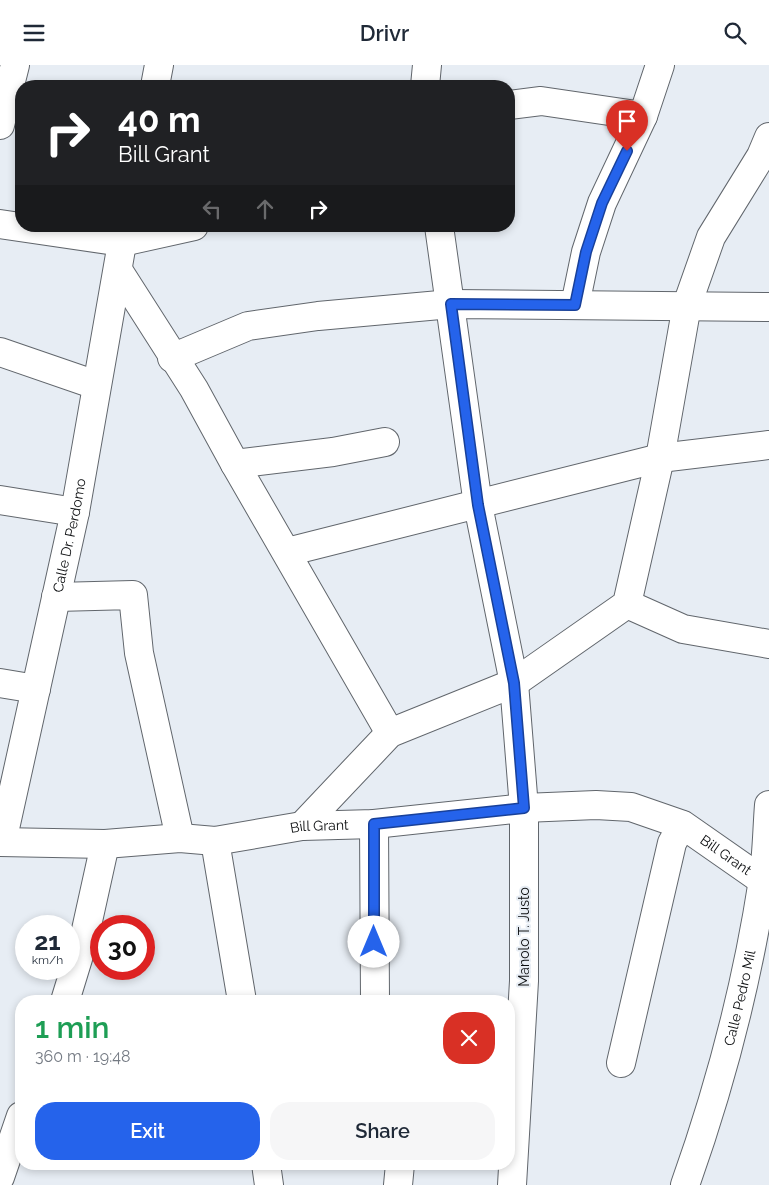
<!DOCTYPE html>
<meta charset="utf-8">
<style>
body{margin:0;font-family:Raleway,sans-serif;background:#f6f6f7;color:#1f2937;height:100vh;display:flex;flex-direction:column;font-size:19px;white-space:nowrap}
*{box-sizing:border-box;margin:0}
p{font-size:16px;color:#747a83}
.icon{flex:none;width:28px;height:28px;fill:none;stroke:currentColor;stroke-width:2;stroke-linecap:round;stroke-linejoin:round}
.map{position:relative;flex:1;overflow:hidden}
.side{position:absolute;left:15px;top:930px;width:500px;height:175px;display:flex;flex-direction:column;background:#fff;border-radius:20px;box-shadow:0 2px 8px #0003}
.side>*{flex:none}
.hud{position:absolute;left:15px;top:15px;width:500px;height:152px;border-radius:20px;box-shadow:0 2px 8px #0003;background:#202124;color:#fff;overflow:hidden}
.speed{position:absolute;left:15px;top:850px;display:flex;gap:10px;font-size:25px;font-weight:700;text-align:center}
.speed>*{display:grid;place-content:center;width:65px;height:65px;border-radius:50%;background:#fff;box-shadow:0 2px 8px #0003;line-height:1}
.speed small{font-size:12px;font-weight:400}
.speed .limit{border:8px solid #d22;background:#fff;color:#111}
.pin{position:absolute;display:grid;place-items:center;width:42px;height:42px;color:#fff;margin:-51px -21px;border-radius:50% 50% 50% 0;rotate:-45deg;box-shadow:0 0 5px #0007}
.pin .icon{rotate:45deg}
.me{position:absolute;width:55px;margin:-28px;rotate:0deg;stroke-linejoin:round;filter:drop-shadow(0 0 4px #0008)}
.turn{display:flex;align-items:center;gap:18px;height:105px;padding:0 20px;font-size:22px}
.turn .icon{width:65px;height:65px;stroke-width:2.5}
.turn b{display:block;font-size:35px;line-height:42px}
.lanes{display:flex;align-items:center;height:48px;padding:0 20px;background:#0003;justify-content:center;gap:25px;direction:ltr}
.lanes .off{opacity:.35}
.round{display:grid;place-items:center;flex:none;width:52px;height:52px;border-radius:20px;background:#f6f6f7}
.summary{display:flex;align-items:center;justify-content:space-between;height:85px;padding:0 20px}
h1{font-size:30px;font-weight:600;line-height:38px;color:#1e9e55}
.primary-button{display:flex;gap:10px;margin-top:auto;padding:10px 20px}
.primary-button a{flex:1;height:58px;border-radius:20px;background:#2563eb;color:#fff;font-size:20px;font-weight:600;line-height:58px;text-align:center}
.primary-button a+a{background:#f6f6f7;color:#1f2937}
header{display:flex;justify-content:space-between;align-items:center;height:65px;padding:0 20px;background:#fff;font-size:22px;font-weight:600}
.map>svg:first-child{display:block}
.lines{fill:none;stroke-linecap:round;stroke-linejoin:round}
.minor-casing{stroke:#61666c;stroke-width:30}
.minor{stroke:#fff;stroke-width:28}
.route-casing{stroke:#184099;stroke-width:12}
.route{stroke:#2563eb;stroke-width:9}
.labels{text-anchor:middle;stroke-width:4;stroke-linejoin:round;paint-order:stroke}
.street-label{font-size:14px;fill:#0c0e10;stroke:#e7edf4}
</style>
<header><svg class="icon" aria-label="menu" viewBox="0 0 24 24"><path d="M4 6h16M4 12h16M4 18h16"/></svg>Drivr<svg class="icon" aria-label="search" viewBox="0 0 24 24"><circle cx="10" cy="10" r="6"/><path d="M15 15l6 6"/></svg></header>
<div class="map">
<svg width="769" height="1120" viewBox="0 0 769 1120">
<rect width="100%" height="100%" fill="#e7edf4"/>
<g class="lines">
<defs>
<g id="minor">
<path d="M155 21 159 0"/>
<path d="M425 21 427 0"/>
<path d="M509 40 541 36 643 51"/>
<path d="M0 60 15 0"/>
<path d="M0 159 122 177 194 161"/>
<path d="M439 161 478 440 514 618 524 743V916L512 1120"/>
<path d="M118 205 194 324 235 399 390 668"/>
<path d="M575 240 586 187 602 138 643 51 660 0"/>
<path d="M0 287 96 320"/>
<path d="M172 293 248 261 318 251 451 239 769 242"/>
<path d="M235 399 333 387 385 377"/>
<path d="M0 435 75 447"/>
<path d="M287 487 660 393 769 380"/>
<path d="M56 532 133 530 139 588 180 773"/>
<path d="M627 539 683 564 769 579"/>
<path d="M0 618 36 624"/>
<path d="M374 759 375 936"/>
<path d="M302 761 390 668 514 618 627 539 660 393 687 240 711 172 761 91 769 72"/>
<path d="M215 776 242 936"/>
<path id="s1" d="M0 777 105 779 180 773 215 776 302 761 374 759 524 743 596 740 631 742 683 760 769 820"/>
<path id="s2" d="M2 777 75 447 125 161"/>
<path d="M65 936 84 874 105 779"/>
<path d="M621 998 672 778 682 760"/>
<path d="M266 1099 269 1120"/>
<path d="M0 1112 21 1051"/>
<path d="M398 1120 400 1099"/>
<path id="s3" d="M685 1120C720 1022 747 919 763 815 767 791 767 765 769 740"/>
</g>
</defs>
<use href="#minor" class="minor-casing"/>
<use href="#minor" class="minor"/>
</g>
<g class="lines">
<defs>
<path id="route" d="M374 877V759L524 743 514 618 478 440 451 239 575 240 586 187 602 138 627 86"/>
</defs>
<use href="#route" class="route-casing"/>
<use href="#route" class="route"/>
</g>
<g class="labels">
<g class="street-label">
<text dy="5" stroke="none"><textPath href="#s2" startOffset="314">Calle Dr. Perdomo</textPath></text>
<text dy="5" stroke="none"><textPath href="#s1" startOffset="321">Bill Grant</textPath></text>
<text dy="5" stroke="none"><textPath href="#s1" startOffset="741">Bill Grant</textPath></text>
<text transform="translate(524 872) rotate(-90)" y="5">Manolo T. Justo</text>
<text dy="5" stroke="none"><textPath href="#s3" startOffset="195">Calle Pedro Mil</textPath></text>
</g>
</g>
</svg>
<div class="speed"><div>21<small>km/h</small></div><div class="limit">30</div></div>
<div class="pin" style="left:627px;top:86px;background:#d93025"><svg class="icon" aria-label="arrive" viewBox="0 0 24 24"><path d="M6 21V4h12l-3 4 3 4H6"/></svg></div>
<svg class="me" style="left:374px;top:877px" viewBox="-20 -20 40 40"><circle r="19" fill="#fff"/><path d="M0-13L10 11 0 6-10 11z" fill="#2563eb"/></svg>
<div class="hud">
<div class="turn"><svg class="icon" aria-label="right" viewBox="0 0 24 24"><path d="M7 20v-9h11M14 6l5 5-5 5"/></svg><div><b>40 m</b>Bill Grant</div></div>
<div class="lanes"><svg class="icon off" aria-label="left" viewBox="0 0 24 24"><path d="M17 20v-9H6M10 6l-5 5 5 5"/></svg><svg class="icon off" aria-label="ahead" viewBox="0 0 24 24"><path d="M12 20V5M6 11l6-6 6 6"/></svg><svg class="icon" aria-label="right" viewBox="0 0 24 24"><path d="M7 20v-9h11M14 6l5 5-5 5"/></svg></div>
</div>
<section class="side">
<div class="summary"><div><h1>1 min</h1><p>360 m · 19:48</p></div><a class="round" style="background:#d93025;color:#fff"><svg class="icon" aria-label="close" viewBox="0 0 24 24"><path d="M6 6l12 12M18 6L6 18"/></svg></a></div>
<div class="primary-button"><a>Exit</a><a>Share</a></div>
</section>
</div>
